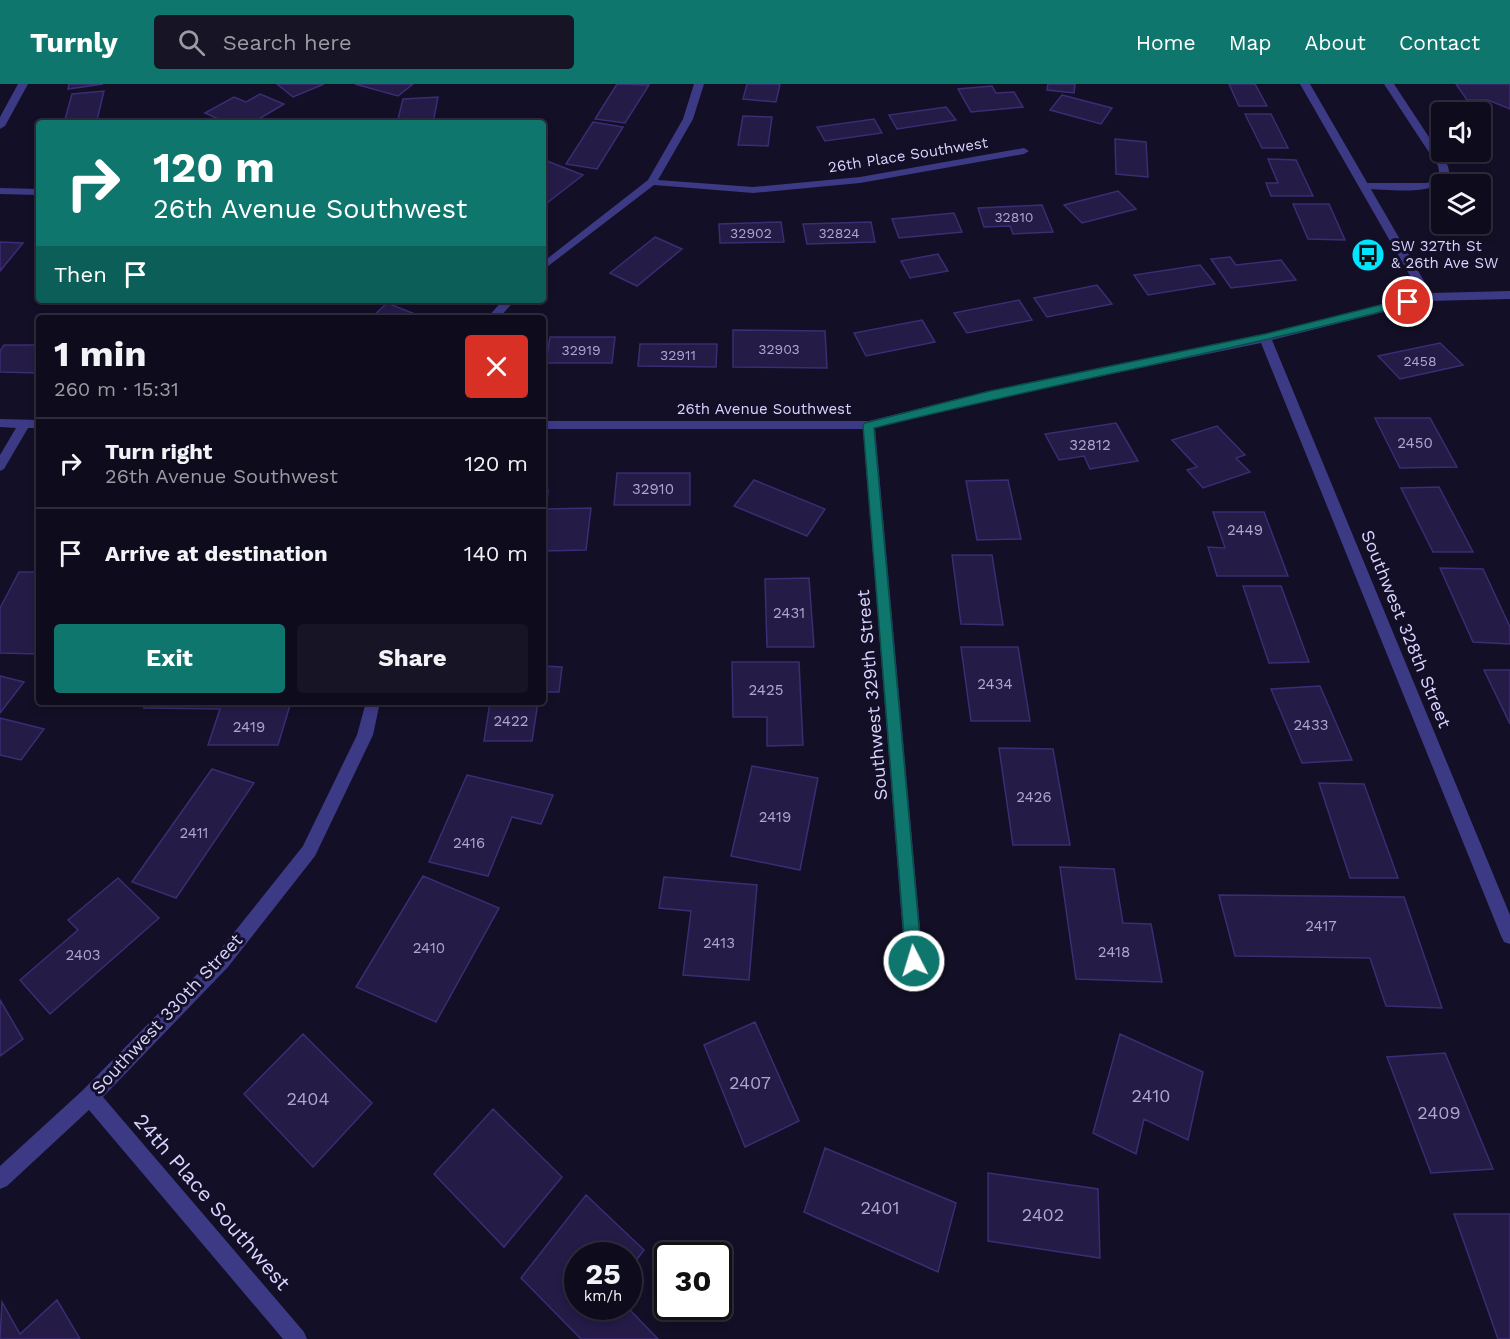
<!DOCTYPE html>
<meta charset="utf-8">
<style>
body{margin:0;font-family:"Work Sans",sans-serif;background:#171425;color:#f1f3f6;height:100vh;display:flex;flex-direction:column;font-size:22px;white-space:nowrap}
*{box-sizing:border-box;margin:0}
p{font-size:20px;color:#9b9ba3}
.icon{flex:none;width:33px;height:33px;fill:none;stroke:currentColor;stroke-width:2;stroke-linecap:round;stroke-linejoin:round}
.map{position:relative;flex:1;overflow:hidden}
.side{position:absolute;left:36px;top:231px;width:510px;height:390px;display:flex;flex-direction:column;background:#0e0b1c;border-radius:6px;box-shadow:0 3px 9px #0003,0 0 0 2px #2e2b3b}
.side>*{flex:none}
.guide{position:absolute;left:36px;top:36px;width:510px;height:183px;border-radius:6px;box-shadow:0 3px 9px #0003,0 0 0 2px #2e2b3b;background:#0f766e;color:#fff;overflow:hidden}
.controls{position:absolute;left:1431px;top:18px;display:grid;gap:12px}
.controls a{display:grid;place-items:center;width:60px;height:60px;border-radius:6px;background:#0e0b1c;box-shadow:0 3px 9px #0003,0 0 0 2px #2e2b3b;font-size:30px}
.speed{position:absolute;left:564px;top:1158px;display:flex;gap:12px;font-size:30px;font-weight:700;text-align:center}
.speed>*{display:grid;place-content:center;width:78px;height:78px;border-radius:50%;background:#0e0b1c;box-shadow:0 3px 9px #0003,0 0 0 2px #2e2b3b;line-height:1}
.speed small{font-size:15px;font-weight:400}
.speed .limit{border:3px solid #111;border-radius:9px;background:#fff;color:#111}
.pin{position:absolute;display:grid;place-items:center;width:51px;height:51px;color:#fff;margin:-26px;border:3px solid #fff;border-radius:50%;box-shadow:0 2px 6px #0007}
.me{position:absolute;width:66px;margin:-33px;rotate:355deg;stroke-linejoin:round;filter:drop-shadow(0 0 4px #0008)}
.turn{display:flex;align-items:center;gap:21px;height:126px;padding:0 18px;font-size:27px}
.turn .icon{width:78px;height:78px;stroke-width:2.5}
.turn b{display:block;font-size:42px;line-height:51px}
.then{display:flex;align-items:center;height:57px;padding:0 18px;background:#0003;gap:12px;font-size:22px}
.round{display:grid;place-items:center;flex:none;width:63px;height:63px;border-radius:6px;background:#171425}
.head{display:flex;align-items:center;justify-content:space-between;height:102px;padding:0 18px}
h1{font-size:36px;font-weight:700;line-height:45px}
.cta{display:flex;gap:12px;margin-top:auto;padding:12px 18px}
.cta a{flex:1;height:69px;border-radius:6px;background:#0f766e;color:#fff;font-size:24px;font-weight:700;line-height:69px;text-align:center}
.cta a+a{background:#171425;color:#f1f3f6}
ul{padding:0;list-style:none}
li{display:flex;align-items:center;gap:18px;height:90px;padding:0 18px;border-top:2px solid #2e2b3b}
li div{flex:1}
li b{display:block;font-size:22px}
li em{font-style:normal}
header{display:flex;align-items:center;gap:36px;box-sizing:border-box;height:84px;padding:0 30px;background:#0f766e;color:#fff}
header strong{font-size:28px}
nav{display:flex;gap:33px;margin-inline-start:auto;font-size:21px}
.search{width:420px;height:54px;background:#171425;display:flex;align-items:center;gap:15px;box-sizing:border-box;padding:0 21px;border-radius:6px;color:#9b9ba3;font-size:22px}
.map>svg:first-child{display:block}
.building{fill:#241b47;stroke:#3b2d73;stroke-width:1.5}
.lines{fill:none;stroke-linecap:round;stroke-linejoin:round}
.lane{fill:#3d3a85;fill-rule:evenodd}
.street{fill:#3d3a85;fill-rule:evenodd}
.route{fill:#0f766e;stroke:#0a4d48;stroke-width:1.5}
.labels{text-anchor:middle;stroke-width:6;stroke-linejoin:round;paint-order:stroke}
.far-number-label{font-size:14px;fill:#aca6d1}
.far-street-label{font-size:15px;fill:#d9d4ff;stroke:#130f26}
.far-poi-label{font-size:15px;fill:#d9d4ff;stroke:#130f26;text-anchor:start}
.number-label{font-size:15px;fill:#aca6d1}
.street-label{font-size:18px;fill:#d9d4ff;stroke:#130f26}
.near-number-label{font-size:18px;fill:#aca6d1}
.near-street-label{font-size:21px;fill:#d9d4ff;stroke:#130f26}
</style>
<header>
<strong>Turnly</strong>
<div class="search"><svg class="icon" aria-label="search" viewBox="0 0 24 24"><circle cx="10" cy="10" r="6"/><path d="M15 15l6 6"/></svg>Search here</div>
<nav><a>Home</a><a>Map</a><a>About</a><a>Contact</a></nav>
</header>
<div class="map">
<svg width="1510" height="1255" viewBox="0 0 1510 1255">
<rect width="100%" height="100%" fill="#130f26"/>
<path class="building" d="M69 0H103L68 5Z
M277 0H324L293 13Z
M355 0H413L398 12Z
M617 0 649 1 625 39 595 35Z
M747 0H780L776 18 743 15Z
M1048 0H1075L1074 9 1047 6Z
M1229 0H1255L1267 22H1239Z
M1456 0H1510V25L1488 16H1467Z
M992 2 996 9 1014 8 1023 23 971 28 958 5Z
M104 7 97 36 64 39 72 10Z
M260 10 284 20 252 39H227L205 29 234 13 246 18Z
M1062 11 1112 24 1101 40 1050 26Z
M438 13 433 39H397L403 15Z
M946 23 956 36 897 45 889 31Z
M1245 30H1271L1288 64H1262Z
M743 32 772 33 768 62 738 61Z
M874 35 882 49 825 57 817 43Z
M593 38 623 43 597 85 566 80Z
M1115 55 1146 58 1148 93 1116 90Z
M1268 75 1296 76 1313 112H1271L1266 99H1278Z
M547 77 583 91 543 122V81Z
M1118 107 1136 125 1082 139 1064 121Z
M1293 120H1329L1345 156 1308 155Z
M1042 121 1053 148 1013 150 1010 142 984 143 978 124Z
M954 129 962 148 899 154 892 135Z
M781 138 784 158 720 159 719 140Z
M871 138 875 158 807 160 803 140Z
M655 153 682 165 637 202 610 189Z
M0 158 23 159 0 187Z
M938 170 948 187 910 194 901 177Z
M1230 173 1236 181 1281 176 1296 196 1231 204 1211 175Z
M1200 181 1215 200 1148 211 1134 191Z
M1097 201 1112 220 1047 233 1034 214Z
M1019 216 1032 236 967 249 954 229Z
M387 219 420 232 418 234H371Z
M922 236 935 258 866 272 854 249Z
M733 246 825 247 827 284 733 283Z
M550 253H615L612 279H546Z
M39 254V289L0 288V267L4 261H34Z
M1440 259 1463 281 1400 295 1378 272Z
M640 260H717L716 283 638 282Z
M1375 334H1430L1457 383 1400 384Z
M1116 339 1138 377 1090 385 1084 372 1059 376 1045 350Z
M1217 342 1245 371 1236 374 1250 388 1203 404 1187 386 1197 383 1172 356Z
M617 389H690V421H614Z
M754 396 825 425 807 452 734 422Z
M1008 396 1021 455 977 456 966 397Z
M1439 403 1473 468H1433L1401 404Z
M543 406H548L546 425 591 424 586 466 543 467Z
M1213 428H1264L1288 492H1217L1208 463 1225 464Z
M952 471H992L1003 541 961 540Z
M1440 484 1483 485 1510 543V560L1473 558Z
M19 488H39V570L0 569V524Z
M809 494 814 563H767L765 495Z
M1243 502H1281L1309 578 1269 579Z
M961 563H1018L1030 637H971Z
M732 578H799L803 661 767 662V633H733Z
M543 582 562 583 559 608H543Z
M1484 586H1510V640Z
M0 592 24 598 0 629Z
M1320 602 1352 676 1302 679 1271 605Z
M147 618H291L278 661H208L220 625 144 624Z
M490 618H538L532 657H484Z
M0 634 44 645 21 676 0 671Z
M999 664 1053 665 1070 761H1013Z
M752 682 818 694 800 786 731 772Z
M212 685 254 699 176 814 132 798Z
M467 691 553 711 541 740 512 733 488 792 429 778Z
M1319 699 1364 700 1398 794H1350Z
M1060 783 1114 785 1123 839 1151 840 1162 898 1076 895Z
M423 792 499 824 436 938 356 903Z
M664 793 757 801 749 896 683 891 691 827 659 824Z
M118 794 159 834 50 930 20 896 78 846 68 836Z
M1219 811 1404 813 1442 924 1386 922 1370 874 1235 872Z
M0 916 23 955 0 972Z
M755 938 799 1037 745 1063 704 961Z
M303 950 372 1019 313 1083 244 1010Z
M1120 950 1203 988 1188 1056 1144 1035 1136 1070 1093 1049Z
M1445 969 1493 1085 1431 1089 1387 973Z
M493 1025 562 1093 504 1163 434 1090Z
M825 1064 956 1119 938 1188 804 1128Z
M988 1089 1098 1105 1100 1174 988 1157Z
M586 1111 644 1166 628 1187V1172H578V1222H626L658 1255H581L521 1194Z
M1454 1130H1510V1255H1498Z
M57 1216 80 1255H0L2 1218 20 1250Z"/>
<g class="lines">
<path class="lane" d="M1384 0H1394L1448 82 1450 93C1430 113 1390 105 1364 105L1359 102 1364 99H1427L1440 92 1438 82Z"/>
<path class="street" d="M18 0H28L5 42 0 45V33Z
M694 0H704L693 35 658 96 753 103 860 93 1024 64 1029 67 1024 70 860 99 753 109 654 101 543 186V178L648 96 683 35Z
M1300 0H1310L1431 209 1510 207V215L1428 217 1272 256 1510 831V860L1504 858 1501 852 1261 259 989 315 875 344 923 877 920 883 914 886 908 883 905 877 863 345H543V337H869L989 307 1265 250 1421 211Z
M0 104 39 105V111L0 110Z
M503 216H515L499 234H487Z
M0 335 39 336V344H28L4 385 0 387V371L16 344 0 343Z
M366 618H380L373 651 315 772 228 883 103 1013 304 1248 307 1255H283L89 1026 7 1102 0 1105V1082L83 1006 216 871 303 762 357 651Z"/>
</g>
<path class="route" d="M1408 214 1411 215V220C1234 267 1053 299 874 344L922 877 920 882 914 885 908 882 906 877 863 341 865 339 990 307 1265 250Z"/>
<defs>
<symbol id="bus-disc" viewBox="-11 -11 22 22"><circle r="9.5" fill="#00e5ff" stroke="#130f26"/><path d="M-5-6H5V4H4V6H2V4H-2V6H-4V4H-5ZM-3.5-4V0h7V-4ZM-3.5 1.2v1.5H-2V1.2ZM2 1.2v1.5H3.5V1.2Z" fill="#111"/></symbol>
</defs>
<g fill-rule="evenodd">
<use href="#bus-disc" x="1349" y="152" width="38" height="38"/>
</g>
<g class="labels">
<g class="far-number-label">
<text x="1014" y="138">32810</text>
<text x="751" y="154">32902</text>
<text x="839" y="154">32824</text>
<text x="779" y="270">32903</text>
<text x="581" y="271">32919</text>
<text x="678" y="276">32911</text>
<text x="1420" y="282">2458</text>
</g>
<g class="far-street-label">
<text transform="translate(908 71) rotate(-9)" y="5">26th Place Southwest</text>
<text x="764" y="330">26th Avenue Southwest</text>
</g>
<g class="far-poi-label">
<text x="1391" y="167">SW 327th St<tspan x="1391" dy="17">&amp; 26th Ave SW</tspan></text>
</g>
<g class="number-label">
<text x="1415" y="364">2450</text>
<text x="1090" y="366">32812</text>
<text x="653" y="410">32910</text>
<text x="1245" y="451">2449</text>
<text x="789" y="534">2431</text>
<text x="995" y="605">2434</text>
<text x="766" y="611">2425</text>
<text x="511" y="642">2422</text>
<text x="1311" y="646">2433</text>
<text x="249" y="648">2419</text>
<text x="1034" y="718">2426</text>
<text x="775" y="738">2419</text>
<text x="194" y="754">2411</text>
<text x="469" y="764">2416</text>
<text x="1321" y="847">2417</text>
<text x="719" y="864">2413</text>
<text x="429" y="869">2410</text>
<text x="1114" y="873">2418</text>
<text x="83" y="876">2403</text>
</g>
<g class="street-label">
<text transform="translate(1406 545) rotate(68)" y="6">Southwest 328th Street</text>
<text transform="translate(872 611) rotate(-95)" y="6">Southwest 329th Street</text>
<text transform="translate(167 930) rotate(-47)" y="6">Southwest 330th Street</text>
</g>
<g class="near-number-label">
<text x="750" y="1005">2407</text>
<text x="1151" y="1018">2410</text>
<text x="308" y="1021">2404</text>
<text x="1439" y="1035">2409</text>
<text x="880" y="1130">2401</text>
<text x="1043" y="1137">2402</text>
</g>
<g class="near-street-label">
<text transform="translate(212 1118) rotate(49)" y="7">24th Place Southwest</text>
</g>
</g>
</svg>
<div class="controls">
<a><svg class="icon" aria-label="sound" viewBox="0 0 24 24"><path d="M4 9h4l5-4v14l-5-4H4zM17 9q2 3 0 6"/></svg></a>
<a><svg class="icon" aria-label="layers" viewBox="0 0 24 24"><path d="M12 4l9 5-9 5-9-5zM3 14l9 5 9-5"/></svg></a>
</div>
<div class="speed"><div>25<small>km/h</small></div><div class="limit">30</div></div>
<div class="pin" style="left:1408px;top:218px;background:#d93025"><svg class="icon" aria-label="arrive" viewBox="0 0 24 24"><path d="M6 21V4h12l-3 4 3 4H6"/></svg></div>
<svg class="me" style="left:914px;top:877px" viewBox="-20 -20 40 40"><circle r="17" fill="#0f766e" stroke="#fff" stroke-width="3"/><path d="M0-11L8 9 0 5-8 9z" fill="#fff"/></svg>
<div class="guide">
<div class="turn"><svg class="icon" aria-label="right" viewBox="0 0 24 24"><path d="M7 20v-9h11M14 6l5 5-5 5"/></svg><div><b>120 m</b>26th Avenue Southwest</div></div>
<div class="then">Then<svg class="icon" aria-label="arrive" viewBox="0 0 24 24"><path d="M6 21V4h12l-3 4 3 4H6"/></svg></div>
</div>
<section class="side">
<div class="head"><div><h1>1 min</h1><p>260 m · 15:31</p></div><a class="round" style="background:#d93025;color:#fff"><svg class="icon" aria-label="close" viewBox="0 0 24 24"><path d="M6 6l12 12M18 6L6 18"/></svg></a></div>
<ul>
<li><svg class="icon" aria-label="right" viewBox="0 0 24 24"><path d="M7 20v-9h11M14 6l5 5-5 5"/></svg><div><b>Turn right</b><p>26th Avenue Southwest</p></div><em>120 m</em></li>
<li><svg class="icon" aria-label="arrive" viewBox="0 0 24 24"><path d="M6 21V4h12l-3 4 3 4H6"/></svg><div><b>Arrive at destination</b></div><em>140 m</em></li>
</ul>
<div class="cta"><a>Exit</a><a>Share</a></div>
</section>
</div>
